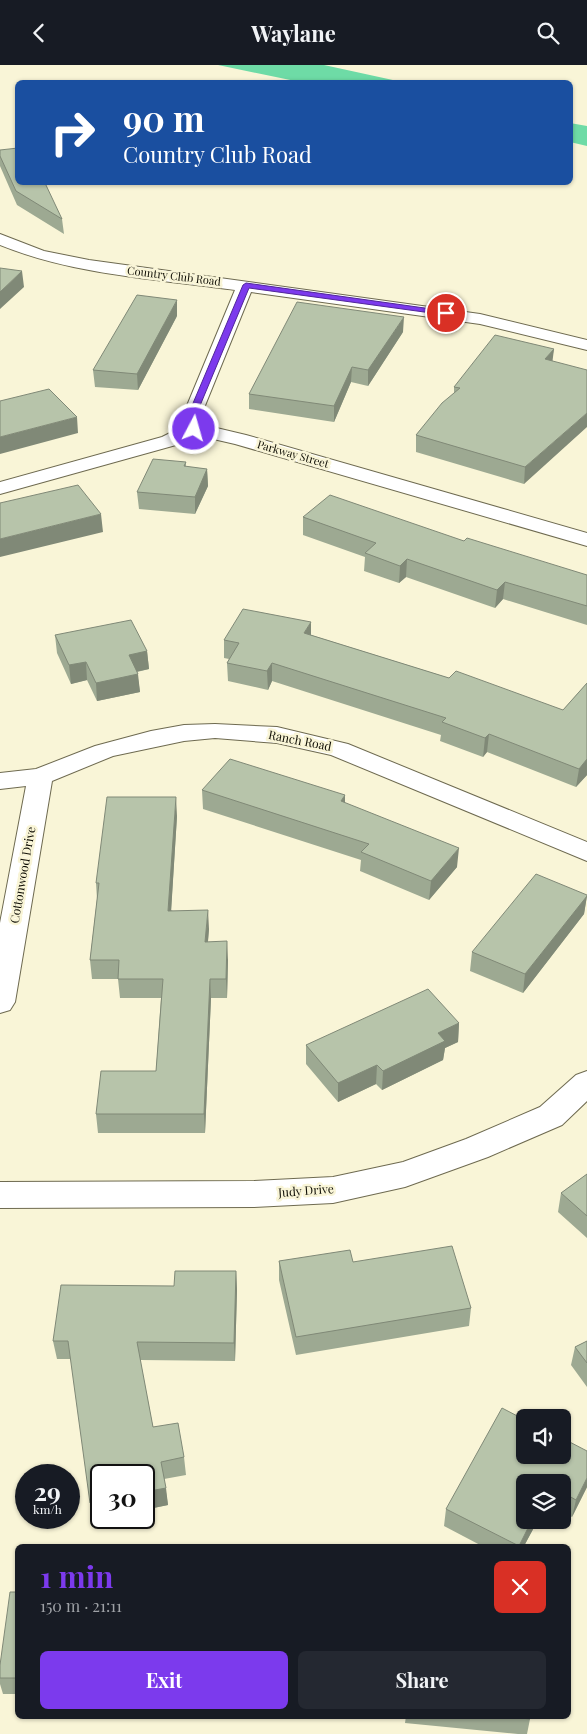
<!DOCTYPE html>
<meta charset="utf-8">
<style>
body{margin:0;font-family:"Playfair Display",serif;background:#242831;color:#f1f3f6;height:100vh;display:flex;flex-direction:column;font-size:19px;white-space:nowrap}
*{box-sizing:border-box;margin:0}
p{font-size:16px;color:#9ea1a6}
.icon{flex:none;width:28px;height:28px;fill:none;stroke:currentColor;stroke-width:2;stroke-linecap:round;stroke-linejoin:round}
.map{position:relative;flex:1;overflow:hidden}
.drawer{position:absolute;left:15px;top:1479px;width:556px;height:175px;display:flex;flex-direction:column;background:#171b24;border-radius:8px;box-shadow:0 1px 4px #0004}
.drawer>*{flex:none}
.hud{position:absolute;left:15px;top:15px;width:558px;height:105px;border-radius:8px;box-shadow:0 1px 4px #0004;background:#1a4fa0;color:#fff;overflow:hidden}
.tools{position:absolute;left:516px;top:1344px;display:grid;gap:10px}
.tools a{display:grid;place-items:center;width:55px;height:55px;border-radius:8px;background:#171b24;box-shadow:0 1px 4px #0004;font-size:25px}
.speed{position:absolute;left:15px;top:1399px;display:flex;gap:10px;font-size:25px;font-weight:700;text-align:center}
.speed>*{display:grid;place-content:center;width:65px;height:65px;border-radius:50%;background:#171b24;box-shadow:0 1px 4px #0004;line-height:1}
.speed small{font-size:12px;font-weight:400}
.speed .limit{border:2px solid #111;border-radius:8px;background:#fff;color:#111}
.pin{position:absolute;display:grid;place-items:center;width:42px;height:42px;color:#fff;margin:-21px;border:2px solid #fff;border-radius:50%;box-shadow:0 1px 5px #0007}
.me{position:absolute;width:55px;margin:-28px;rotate:6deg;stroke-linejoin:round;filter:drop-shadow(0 0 4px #0008)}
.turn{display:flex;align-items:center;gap:18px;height:105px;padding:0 25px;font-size:22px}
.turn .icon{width:65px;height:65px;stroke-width:2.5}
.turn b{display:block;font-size:35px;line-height:42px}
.round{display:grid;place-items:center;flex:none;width:52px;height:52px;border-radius:8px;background:#242831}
.headline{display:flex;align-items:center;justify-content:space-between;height:85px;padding:0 25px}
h1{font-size:30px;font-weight:700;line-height:38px;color:#7c3aed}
.cta{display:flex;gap:10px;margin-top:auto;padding:10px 25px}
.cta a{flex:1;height:58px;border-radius:8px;background:#7c3aed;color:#fff;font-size:20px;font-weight:700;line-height:58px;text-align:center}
.cta a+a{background:#242831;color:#f1f3f6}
header{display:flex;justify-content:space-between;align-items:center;height:65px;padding:0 25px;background:#171b24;font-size:22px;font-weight:700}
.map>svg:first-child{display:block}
.water{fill:#6edba6}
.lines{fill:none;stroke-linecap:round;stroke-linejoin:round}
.minor-casing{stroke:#6e6a50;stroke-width:2}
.minor{fill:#fff;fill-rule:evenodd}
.wall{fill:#9da992}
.shaded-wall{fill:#808977}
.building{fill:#b7c4aa;stroke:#808977}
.route{fill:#7c3aed;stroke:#51269a}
.labels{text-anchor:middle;stroke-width:5;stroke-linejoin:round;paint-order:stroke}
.far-street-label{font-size:11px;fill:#0e0d04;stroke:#f9f5d7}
.street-label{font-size:12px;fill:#0e0d04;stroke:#f9f5d7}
</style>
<header><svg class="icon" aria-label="back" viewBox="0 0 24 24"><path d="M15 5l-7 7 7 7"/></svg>Waylane<svg class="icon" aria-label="search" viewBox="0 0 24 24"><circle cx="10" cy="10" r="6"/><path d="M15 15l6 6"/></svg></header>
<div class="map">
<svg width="587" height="1669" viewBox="0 0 587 1669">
<rect width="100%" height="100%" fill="#f9f5d7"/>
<path class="water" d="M218 0H324L402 17H300Z
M570 58 587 61V81L570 77Z"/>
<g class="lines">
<defs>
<path id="minor" d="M0 169 44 186 89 195 480 249 587 275V285L480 259 251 227 204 343V360L246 370 587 468V481L235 379 196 370 176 380 0 429V417L162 372 184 361 186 343 235 225C156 214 74 210 0 180Z
M215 659 277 662 348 679 587 777V796L331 690 277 678 215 673 184 676 113 691 52 716 15 937 10 945 0 948V858L26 721 0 724V708L36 704 95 681 151 666 184 660Z
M587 1006V1036L562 1060 488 1092 405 1122 333 1138 254 1142 0 1143V1117L254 1116 333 1112 403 1097 466 1074 540 1042 576 1010Z"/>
</defs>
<use href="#minor" class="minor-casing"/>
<use href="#minor" class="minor"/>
</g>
<path class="wall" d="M0 85 62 154 64 169 17 140 0 101Z
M177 251 138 325 95 322 93 305Z
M403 267 368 321 351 317 334 357 249 344V329Z
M554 284 524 419 416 387V370L454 328V322Z
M186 397V402L207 404 208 421 195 449 139 444 137 427Z
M303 452 464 476 587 510V560L503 534 495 543 406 512 399 518 364 506 365 492 303 470Z
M55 570 147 586 149 604 137 607 140 627 97 636 87 615 71 619 57 588Z
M311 570 449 613 563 645 587 618V710L576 722 487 687 483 692 440 676 441 670 272 616 268 625 228 616 227 598 229 594 224 593V575Z
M202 725 457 802 429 835 360 806 361 795 203 744Z
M177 751 171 845 209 864 208 877 228 895 227 933H211L205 1068H98L96 1049 156 1006 161 933H120L118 914H92L90 895 97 834 96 818Z
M587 830 584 849 523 928 470 906 472 887Z
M459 958 458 977 445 983 443 995 382 1025 376 1019 338 1037 306 999V980Z
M587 1109V1173L558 1147 561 1128Z
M279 1196 353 1197 471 1243 469 1261 296 1290 279 1215Z
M236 1206 237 1225 235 1296 140 1295 153 1362 184 1392 186 1410 164 1414 168 1440 93 1455 71 1294H57L53 1276 174 1221Z
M587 1276V1322L571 1300 575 1282Z
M587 1386V1422L572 1452 562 1447V1418H525V1455H538L524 1481H482L444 1461 446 1444Z
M18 1527V1629H3L0 1619V1600Z
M406 1651H530V1654L527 1669H518L405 1658Z"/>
<path class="shaded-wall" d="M22 206 24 222 0 244V227Z
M177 235V251L138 325 137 309Z
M404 252 403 267 368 321V305Z
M554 284 552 300 545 294Z
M352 302 351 317 334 357V341Z
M587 348V362L524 419 525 402Z
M77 352 78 368 0 389V372Z
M207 404 208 421 195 449V432Z
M101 449 103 467 0 492V474Z
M407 494 406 512 399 518 400 501Z
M505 517 503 534 495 543 497 525Z
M311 557V575L304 568Z
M147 586 149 604 130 608 129 590Z
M86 597 87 615 71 619 69 600Z
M272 598V616L268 625 267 606Z
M138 609 140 627 97 636 96 618Z
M489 669 487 687 483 692 485 673Z
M587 694V710L576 722 579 704Z
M345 730V749L341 736Z
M176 732 177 751 170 864 168 846Z
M459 783 457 802 429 835 431 816Z
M587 831 584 849 523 928 525 909Z
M208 845 209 864 206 896 205 877Z
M227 876 228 895 227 933 226 914Z
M210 914 211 933 205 1068 204 1049Z
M459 958 458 977 445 983 443 995 382 1025 383 1006 438 968Z
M377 1000 376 1019 338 1037V1018Z
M236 1206 237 1225 235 1296 234 1278Z
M587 1413V1422L572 1452 576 1435Z
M166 1423 168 1440 144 1445V1427Z
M101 1436V1452H108L93 1455 90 1438Z
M532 1455H538L524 1481H519Z"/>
<path class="building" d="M18 83V118H45L62 154 16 126 0 91V85Z
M0 203 22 206 0 227Z
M137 230 177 235 137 309 93 305Z
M297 237 404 252 368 305 352 302 334 341 249 329Z
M495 270 554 284 545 294 587 305V348L525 402 416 370 442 338 460 323 454 322Z
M49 324 77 352 0 372V336Z
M153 394 186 397 184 401 207 404 195 432 137 427Z
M78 420 101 449 0 474V438Z
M330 430 464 476 467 473 587 510V541L505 517 497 525 407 494 400 501 365 488 376 478 303 452Z
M243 544 311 557 304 568 449 613 456 606 563 645 587 618V694L579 704 489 669 485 673 442 657 446 653 272 598 267 606 227 598 239 578 224 575Z
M131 555 147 586 129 590 138 609 96 618 86 597 69 600 55 570Z
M230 694 345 730 341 736 459 783 431 816 361 787 369 779 202 725Z
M107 732H176L168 846 208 845 205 877 227 876 226 914H210L204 1049H96L101 1006H156L163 914H118L119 895H90L99 818H96Z
M536 809 587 830V831L525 909 472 887Z
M428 924 459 958 438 968 445 976 383 1006 377 1000 338 1018 306 980Z
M587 1109V1151L561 1128Z
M452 1181 471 1243 296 1272 279 1196 350 1185 353 1197Z
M175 1206H236L234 1278 137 1277 153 1362 178 1358 184 1392 161 1397 166 1423 144 1427V1410H101V1436L90 1438 68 1276H53L61 1220 174 1221Z
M587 1276V1298L575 1282Z
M502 1343 525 1355V1390H562V1373L587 1386V1413L576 1435 562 1427V1418H525V1455H532L519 1481 446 1444Z
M10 1527H18V1613H0V1600Z
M502 1651H530V1654Z"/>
<path class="route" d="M246 218 446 246 450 248 446 250 249 223 199 343 198 364 191 366V343L243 220Z"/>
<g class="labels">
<g class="far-street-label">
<text transform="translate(174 211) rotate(7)" y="4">Country Club Road</text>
<text transform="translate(293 389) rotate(16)" y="4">Parkway Street</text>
</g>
<g class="street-label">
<text transform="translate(300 676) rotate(11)" y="4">Ranch Road</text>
<text transform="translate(23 810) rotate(-80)" y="4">Cottonwood Drive</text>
<text transform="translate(306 1126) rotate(-4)" y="4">Judy Drive</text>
</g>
</g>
</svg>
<div class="tools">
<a><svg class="icon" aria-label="sound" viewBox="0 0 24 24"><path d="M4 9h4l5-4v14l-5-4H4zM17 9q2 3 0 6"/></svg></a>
<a><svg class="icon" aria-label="layers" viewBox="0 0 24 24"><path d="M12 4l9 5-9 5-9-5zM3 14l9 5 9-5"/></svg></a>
</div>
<div class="speed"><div>29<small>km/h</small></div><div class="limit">30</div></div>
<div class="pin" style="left:446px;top:248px;background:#d93025"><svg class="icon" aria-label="arrive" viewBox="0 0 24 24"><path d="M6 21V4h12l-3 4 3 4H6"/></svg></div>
<svg class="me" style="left:194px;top:364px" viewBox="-20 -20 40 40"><circle r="17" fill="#7c3aed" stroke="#fff" stroke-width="3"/><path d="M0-11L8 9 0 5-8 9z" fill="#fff"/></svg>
<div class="hud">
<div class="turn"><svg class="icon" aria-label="right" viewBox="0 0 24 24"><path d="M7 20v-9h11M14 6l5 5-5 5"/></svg><div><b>90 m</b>Country Club Road</div></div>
</div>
<section class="drawer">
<div class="headline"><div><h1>1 min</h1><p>150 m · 21:11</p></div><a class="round" style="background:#d93025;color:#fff"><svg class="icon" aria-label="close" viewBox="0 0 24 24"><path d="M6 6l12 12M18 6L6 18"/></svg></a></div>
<div class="cta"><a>Exit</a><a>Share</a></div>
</section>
</div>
